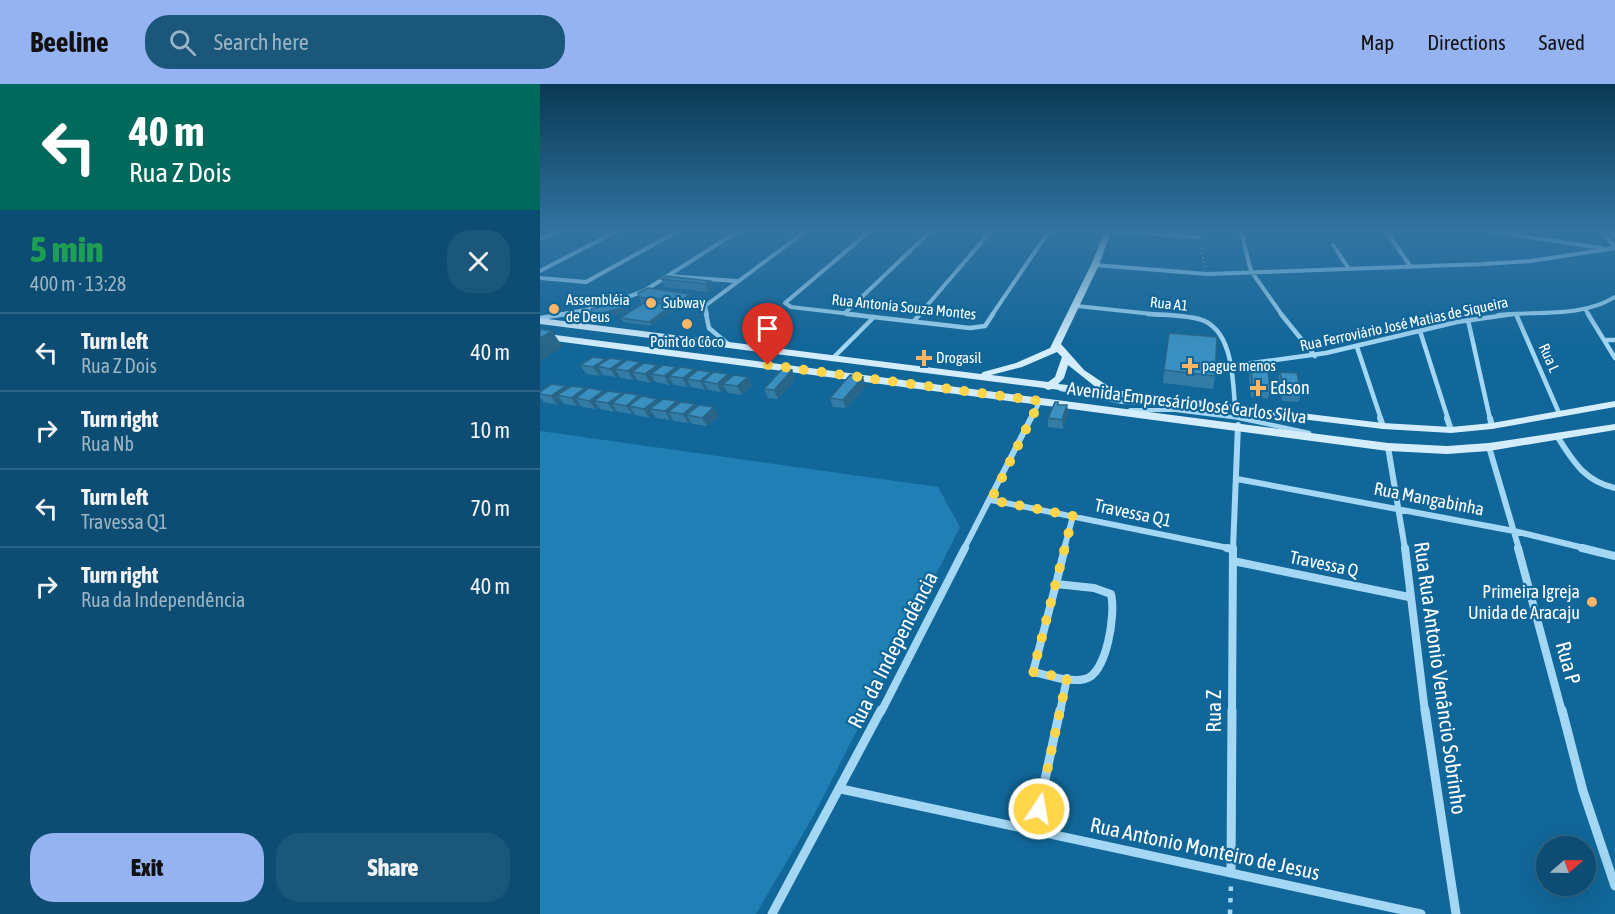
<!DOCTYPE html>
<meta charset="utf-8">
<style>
body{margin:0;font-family:"Asap Condensed",sans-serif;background:#1b577b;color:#f1f3f6;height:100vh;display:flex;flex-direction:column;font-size:22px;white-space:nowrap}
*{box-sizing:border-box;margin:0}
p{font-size:20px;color:#9ab4c4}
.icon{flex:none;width:33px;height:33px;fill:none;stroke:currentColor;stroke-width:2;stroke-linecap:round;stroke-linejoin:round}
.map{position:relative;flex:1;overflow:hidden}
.panel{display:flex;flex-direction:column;background:#0d4d73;width:540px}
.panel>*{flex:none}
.top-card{background:#00695c;color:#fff;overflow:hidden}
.needle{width:39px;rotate:70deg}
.controls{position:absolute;left:996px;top:752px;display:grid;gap:12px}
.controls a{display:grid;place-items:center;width:60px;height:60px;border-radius:50%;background:#0d4d73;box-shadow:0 6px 24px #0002,0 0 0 2px #2d6485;font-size:30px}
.pin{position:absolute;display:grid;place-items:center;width:51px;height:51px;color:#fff;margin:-62px -26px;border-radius:50% 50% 50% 0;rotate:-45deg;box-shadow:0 0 6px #0007}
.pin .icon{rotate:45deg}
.me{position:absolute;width:66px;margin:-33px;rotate:12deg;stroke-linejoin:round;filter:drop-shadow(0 0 4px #0008)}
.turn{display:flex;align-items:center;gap:21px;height:126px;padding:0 30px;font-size:27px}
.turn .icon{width:78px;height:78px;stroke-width:2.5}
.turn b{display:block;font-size:42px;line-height:51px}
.round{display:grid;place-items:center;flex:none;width:63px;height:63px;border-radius:24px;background:#1b577b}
.overview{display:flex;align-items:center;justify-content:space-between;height:102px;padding:0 30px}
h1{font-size:36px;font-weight:800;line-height:45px;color:#1e9e55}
.action{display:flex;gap:12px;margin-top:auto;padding:12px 30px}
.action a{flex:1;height:69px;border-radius:24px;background:#95b2f1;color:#111;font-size:24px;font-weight:800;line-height:69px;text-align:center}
.action a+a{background:#1b577b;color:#f1f3f6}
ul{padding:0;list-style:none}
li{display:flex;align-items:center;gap:18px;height:78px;padding:0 30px;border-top:2px solid #2d6485}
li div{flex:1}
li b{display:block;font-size:22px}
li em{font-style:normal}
header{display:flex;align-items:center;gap:36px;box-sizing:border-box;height:84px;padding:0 30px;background:#95b2f1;color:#111}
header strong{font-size:28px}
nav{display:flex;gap:33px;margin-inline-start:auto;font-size:21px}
.search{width:420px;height:54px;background:#1b577b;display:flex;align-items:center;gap:15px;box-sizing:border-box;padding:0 21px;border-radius:24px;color:#9ab4c4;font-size:22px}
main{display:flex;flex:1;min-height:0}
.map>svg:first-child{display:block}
.green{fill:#2080b6}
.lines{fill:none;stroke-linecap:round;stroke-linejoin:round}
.path-far1{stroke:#a3d7f4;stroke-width:1.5;stroke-dasharray:1.5 3;stroke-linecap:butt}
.path{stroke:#a3d7f4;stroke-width:4.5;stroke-dasharray:4.5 7;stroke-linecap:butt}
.lane-far1{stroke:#a3d7f4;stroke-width:4}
.lane{stroke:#a3d7f4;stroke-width:4.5}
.street-far4{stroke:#a3d7f4;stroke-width:4}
.street-far3{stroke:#a3d7f4;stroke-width:4.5}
.street-far2{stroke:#a3d7f4;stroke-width:6}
.street-far1{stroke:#a3d7f4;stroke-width:8}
.street{stroke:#a3d7f4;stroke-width:9}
.secondary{fill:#d3edfd;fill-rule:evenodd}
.wall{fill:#327ca6}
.shaded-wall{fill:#296587}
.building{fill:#3a90c1;stroke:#296587;stroke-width:1.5}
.route{stroke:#ffd54a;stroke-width:10;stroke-dasharray:0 18}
.poi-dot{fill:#ffb566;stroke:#116799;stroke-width:2}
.labels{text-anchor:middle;stroke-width:4.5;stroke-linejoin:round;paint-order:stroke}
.far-poi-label{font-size:15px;fill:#fff;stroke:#116799;text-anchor:start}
.far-street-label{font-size:15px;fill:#fff;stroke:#116799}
.poi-label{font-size:18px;fill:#fff;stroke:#116799;text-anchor:start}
.street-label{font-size:18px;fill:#fff;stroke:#116799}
.near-street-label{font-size:21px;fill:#fff;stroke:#116799}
</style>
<header>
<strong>Beeline</strong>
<div class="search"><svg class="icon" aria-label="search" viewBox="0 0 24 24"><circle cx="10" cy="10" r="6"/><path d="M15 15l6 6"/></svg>Search here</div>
<nav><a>Map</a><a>Directions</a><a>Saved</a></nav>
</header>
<main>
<section class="panel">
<div class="top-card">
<div class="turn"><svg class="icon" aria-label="left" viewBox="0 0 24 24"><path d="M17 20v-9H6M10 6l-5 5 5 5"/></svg><div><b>40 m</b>Rua Z Dois</div></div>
</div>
<div class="overview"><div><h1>5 min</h1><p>400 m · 13:28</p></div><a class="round"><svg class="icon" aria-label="close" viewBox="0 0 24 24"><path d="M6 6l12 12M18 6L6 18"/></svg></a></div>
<ul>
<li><svg class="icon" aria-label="left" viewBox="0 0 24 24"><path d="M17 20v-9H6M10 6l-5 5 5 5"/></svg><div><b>Turn left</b><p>Rua Z Dois</p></div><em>40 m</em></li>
<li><svg class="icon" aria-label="right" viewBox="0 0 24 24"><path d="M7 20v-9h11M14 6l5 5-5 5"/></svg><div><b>Turn right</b><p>Rua Nb</p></div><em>10 m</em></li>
<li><svg class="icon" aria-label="left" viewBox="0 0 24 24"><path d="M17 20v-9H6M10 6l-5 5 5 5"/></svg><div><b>Turn left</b><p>Travessa Q1</p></div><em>70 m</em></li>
<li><svg class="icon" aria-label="right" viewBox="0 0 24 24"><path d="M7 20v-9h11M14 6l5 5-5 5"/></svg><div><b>Turn right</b><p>Rua da Independência</p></div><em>40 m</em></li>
</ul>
<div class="action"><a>Exit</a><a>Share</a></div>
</section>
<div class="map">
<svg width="1075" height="830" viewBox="0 0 1075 830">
<rect width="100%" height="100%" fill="#116799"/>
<path class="green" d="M0 347 398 403 420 443 274 731 216 830H0Z"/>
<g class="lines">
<path class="path-far1" d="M660 160 665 183"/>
<path class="path" d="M690 830 691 799"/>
<path class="lane-far1" d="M520 305 582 318 645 320
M590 326H635L707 335"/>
<path class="lane" d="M699 334 769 349"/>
<path class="street-far4" d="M575 147 659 153
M701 147 711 187 742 231
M846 147 871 183
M947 147 1062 164
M1061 147 1075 163
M1069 147 1075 152
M0 155 18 147
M793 161 809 185
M555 181 667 190 944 180 991 177 1075 164
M0 187 77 147
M129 192 196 197
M0 194 46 198 138 147
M66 221 104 207 198 147
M537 222 622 231
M1045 225 1049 231
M305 229 391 147
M17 231 57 224
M167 231 165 222 266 147
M319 231 251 223 245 219 330 147
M379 231 451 147
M452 231 509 147
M958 231C997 227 1041 234 1075 213"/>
<path class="street-far3" d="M166 230 169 244 188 260
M307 230 430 244 445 242 453 230
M608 230C624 231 643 231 659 235 693 244 693 296 695 324
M741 230 775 272
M976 230 1019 329
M1048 230 1075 274
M0 234 26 230
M928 236 950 335
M374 237 380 230
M880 247 908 335
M1064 256H1075
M817 263 841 335
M292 275 334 233
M691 282 786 269 917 238 973 230
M491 335 500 317"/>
<path class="street-far2" d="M840 334 843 342
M907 334 911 346
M950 334 952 342
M1017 352C1033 377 1044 397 1075 404
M848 363 865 465
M949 363 979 465
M697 395 974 447 1048 465
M451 416 693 465
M424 465 491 334
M524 465 533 432
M693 465 698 341"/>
<path class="street-far1" d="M687 464 693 465
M865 464 885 628
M978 464 1022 628
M1042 464 1075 472
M693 477 869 513
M516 500 554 504 571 510C576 529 567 590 545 595 529 599 508 591 493 588Z
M516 500 525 464
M341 628 425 464
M520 628 527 594
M692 628 693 464"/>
<path class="street" d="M885 626 916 830
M1022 626 1043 707 1075 802
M301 705 881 830
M494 746 520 626
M691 788 692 626
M232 830 341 626"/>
<path class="secondary" d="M565 147H571L559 181 521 260 544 286 574 306 843 339 911 343 952 339 1075 317V323L952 345 911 349 843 345 512 305 508 306 504 304 0 240V234L441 290 443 288 476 279 510 264 551 181ZM517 268 522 273 515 293 508 298 451 291 482 283ZM528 281 557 304 518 300 524 294Z
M0 249 848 359 907 362 949 359 1075 340V346L949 367 907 370 848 367 0 255Z"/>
</g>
<path class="wall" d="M121 195 170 197 173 205 168 208 125 203Z
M99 213 154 218 148 223 134 224V225L111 242 83 238 80 234 102 220Z
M79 218 85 228 61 234H56L51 225Z
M629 249 675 292 673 305 623 299Z
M67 276 119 284 155 288H171L172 290H188L190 295 208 293 212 302 202 311 188 309 185 305 181 308 168 306 167 304 165 306 151 303 150 301 147 303 134 301 132 298 129 301 116 298 114 296 110 299 97 296 96 294 93 296 80 294 79 291 76 293 63 291 62 289 59 292 46 290 40 281Z
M711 285 730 306 728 315 711 313 709 293Z
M252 286 255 295 238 315 228 314 224 305Z
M740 288 761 309 759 318 742 317 738 296Z
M326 302 306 324 293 323 290 314Z
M45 304 47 306 65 309 99 311 100 314 119 318 155 320 157 323H174L179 332 167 342 152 340 150 337 148 339 133 337 132 334 130 336 116 334 113 330 109 334 95 331 94 329 92 330 78 328 76 326 74 328 60 325 59 323 55 325 42 323 40 321 37 322 24 320 22 317 17 321 4 318 0 313V308Z
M527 321 528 330 523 345 508 343V334Z"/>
<path class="shaded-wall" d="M170 197 173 205 168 208 165 200Z
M150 210 154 218 148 223 137 224 133 216Z
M132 221 134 225 111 242 109 238Z
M82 224 85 228 61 234 58 230Z
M150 233 152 241 143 242 140 238Z
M12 247 23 263 1 277 0 276V254Z
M66 275 71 283 57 282 62 289 59 292 53 283Z
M83 276 88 284 75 285 79 291 76 293 70 285Z
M100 278 105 287 92 288 96 294 93 296 88 287Z
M117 281 122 290H111L114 296 110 299 105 290Z
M136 283 140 292H129L132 298 129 301 124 292Z
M154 285 158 294 147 295 150 301 147 303 143 294Z
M252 286 255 295 238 315 234 306Z
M171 288 176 296 163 297 167 304 165 306 160 297Z
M188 290 192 299 183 300 185 305 181 308 177 300Z
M208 293 212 302 202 311 197 302Z
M323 293 326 302 306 324 303 316Z
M25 302 31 311H17L22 317 17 321 11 312Z
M45 304 51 313 36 314 40 321 37 322 31 314Z
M63 307 69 315 54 317 59 323 55 325 49 317Z
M82 309 87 318 72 319 76 326 74 328 68 319Z
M99 311 105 320 89 322 94 329 92 330 86 322Z
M117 315 122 323 110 325 113 330 109 334 104 325Z
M137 317 142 326 128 328 132 334 130 336 125 327Z
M155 320 160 329 147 331 150 337 148 339 143 330Z
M527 321 528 330 523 345 522 336Z
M174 323 179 332 167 342 162 334Z"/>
<path class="building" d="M126 192 170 197 165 200 121 195Z
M108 204 150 210 144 215 133 216 99 213 98 209Z
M79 218 82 224 58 230H53L51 225Z
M105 218 132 221 109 238 80 234Z
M150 233V236L140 238 141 235Z
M0 245 12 247 0 254Z
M629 249 677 253 675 292 624 286Z
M53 273 66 275 53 283 40 281Z
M70 274 83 276 70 285 57 282Z
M87 276 100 278 88 287 75 285Z
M104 279 117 281 105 290 92 288Z
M123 281 136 283 124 292 111 290Z
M141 283 154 285 143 294 129 292Z
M244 283 252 286 234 306 224 305Z
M711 285 728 286 730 306 713 305Z
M158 286 171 288 160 297 147 295Z
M174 288 188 290 177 300 163 297Z
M740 288 757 289 761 309 744 308Z
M194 291 208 293 197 302 183 300Z
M310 291 323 293 303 316 290 314Z
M12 300 25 302 11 312 0 310V308Z
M32 302 45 304 31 314 17 311Z
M49 304 63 307 49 317 36 314Z
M68 307 82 309 68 319 54 317Z
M85 309 99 311 86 322 72 319Z
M102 312 117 315 104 325 89 322Z
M123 315 137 317 125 327 110 325Z
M141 318 155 320 143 330 128 328Z
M515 318H518V321H527L522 336 508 334Z
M159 321 174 323 162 334 147 331Z"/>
<linearGradient id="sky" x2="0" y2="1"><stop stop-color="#093954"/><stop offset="0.56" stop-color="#3274a2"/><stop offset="1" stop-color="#3274a2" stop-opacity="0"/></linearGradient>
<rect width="1075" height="263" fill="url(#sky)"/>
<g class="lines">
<path class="route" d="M228 281 500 317 451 416 533 432 493 588 527 594 499 725"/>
</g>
<g class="poi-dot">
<circle cx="111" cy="219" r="6"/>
<circle cx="14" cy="225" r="6"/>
<circle cx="147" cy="240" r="6"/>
<path d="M381 265h6v6h6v6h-6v6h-6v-6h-6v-6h6z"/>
<path d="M647 273h6v6h6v6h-6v6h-6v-6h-6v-6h6z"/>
<path d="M715 295h6v6h6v6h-6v6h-6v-6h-6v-6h6z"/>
<circle cx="1052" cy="518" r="6"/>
</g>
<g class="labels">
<g class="far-poi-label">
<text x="26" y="221">Assembléia<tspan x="26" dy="17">de Deus</tspan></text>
<text x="123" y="224">Subway</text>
<text x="147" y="263" text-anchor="middle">Point do Côco</text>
<text x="396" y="279">Drogasil</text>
<text x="662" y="287">pague menos</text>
</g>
<g class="far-street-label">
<text transform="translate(629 220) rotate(6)" y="5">Rua A1</text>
<text transform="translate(364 223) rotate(6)" y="5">Rua Antonia Souza Montes</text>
<text transform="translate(864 240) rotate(-12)" y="5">Rua Ferroviário José Matias de Siqueira</text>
<text transform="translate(1009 274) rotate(66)" y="5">Rua L</text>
</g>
<g class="poi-label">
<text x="730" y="310">Edson</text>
<text x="1040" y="514" text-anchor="end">Primeira Igreja<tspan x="1040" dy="21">Unida de Aracaju</tspan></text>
</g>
<g class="street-label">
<text transform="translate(647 319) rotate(7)" y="6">Avenida Empresário José Carlos Silva</text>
<text transform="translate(889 415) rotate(11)" y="6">Rua Mangabinha</text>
<text transform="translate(593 429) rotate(12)" y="6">Travessa Q1</text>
<text transform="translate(784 480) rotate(12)" y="6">Travessa Q</text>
</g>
<g class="near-street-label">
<text transform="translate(353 566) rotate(-63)" y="7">Rua da Independência</text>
<text transform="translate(1028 579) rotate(75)" y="7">Rua P</text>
<text transform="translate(900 594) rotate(82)" y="7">Rua Rua Antonio Venâncio Sobrinho</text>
<text transform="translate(674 627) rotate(-90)" y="7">Rua Z</text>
<text transform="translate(665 765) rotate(12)" y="7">Rua Antonio Monteiro de Jesus</text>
</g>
</g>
</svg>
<div class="controls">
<a><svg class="needle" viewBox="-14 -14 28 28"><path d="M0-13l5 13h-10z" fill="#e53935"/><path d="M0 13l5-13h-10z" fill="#9ab4c4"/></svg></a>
</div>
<div class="pin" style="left:228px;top:281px;background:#d93025"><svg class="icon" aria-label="arrive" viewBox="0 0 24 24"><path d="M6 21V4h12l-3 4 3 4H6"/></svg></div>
<svg class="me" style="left:499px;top:725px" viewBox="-20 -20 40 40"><circle r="17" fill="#ffd54a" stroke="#fff" stroke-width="3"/><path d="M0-11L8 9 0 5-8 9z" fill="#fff"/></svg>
</div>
</main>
